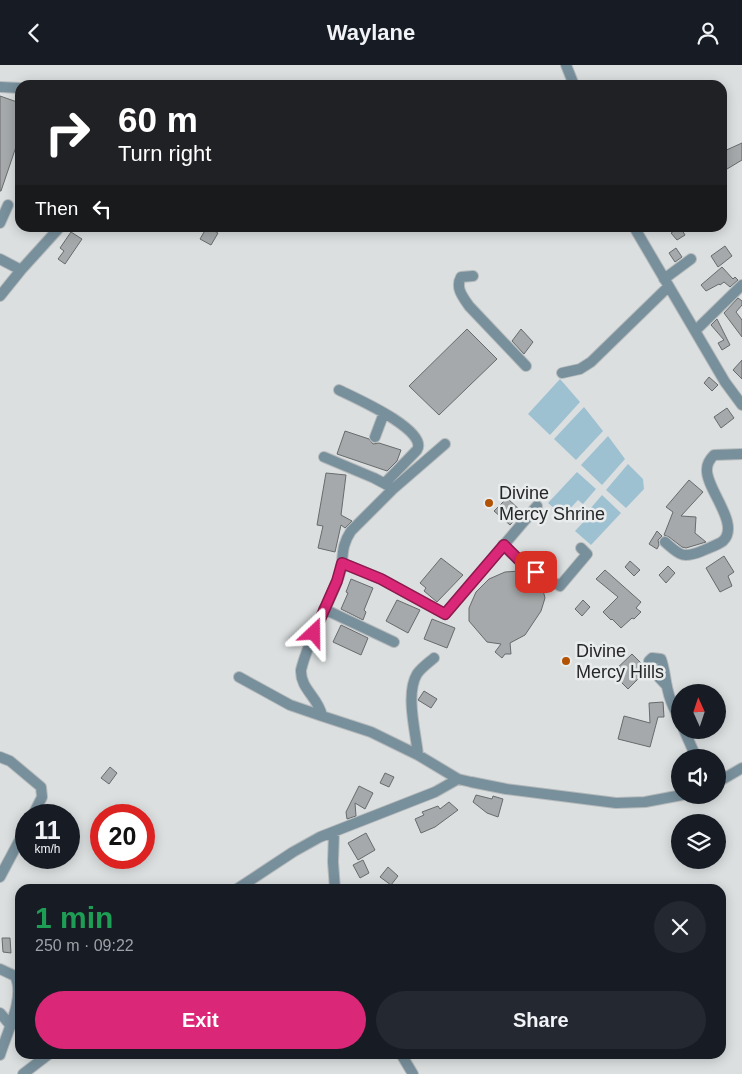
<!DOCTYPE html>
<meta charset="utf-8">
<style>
body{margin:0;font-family:Arial,sans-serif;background:#242831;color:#f1f3f6;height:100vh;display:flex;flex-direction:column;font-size:19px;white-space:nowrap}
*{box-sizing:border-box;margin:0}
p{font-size:16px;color:#9ea1a6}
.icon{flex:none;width:28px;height:28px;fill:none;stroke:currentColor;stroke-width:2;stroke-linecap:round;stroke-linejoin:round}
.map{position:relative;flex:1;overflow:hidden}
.details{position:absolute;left:15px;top:819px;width:711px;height:175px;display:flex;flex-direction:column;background:#171b24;border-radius:15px;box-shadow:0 2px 12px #0003}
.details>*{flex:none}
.top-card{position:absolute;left:15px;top:15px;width:712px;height:152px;border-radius:15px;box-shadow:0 2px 12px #0003;background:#202124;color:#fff;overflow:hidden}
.needle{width:32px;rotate:357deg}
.buttons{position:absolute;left:671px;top:619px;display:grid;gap:10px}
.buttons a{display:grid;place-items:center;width:55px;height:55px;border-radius:50%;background:#171b24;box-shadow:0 2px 12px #0003;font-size:25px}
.speed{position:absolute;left:15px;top:739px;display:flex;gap:10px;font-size:25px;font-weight:700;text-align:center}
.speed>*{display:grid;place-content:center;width:65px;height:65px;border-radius:50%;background:#171b24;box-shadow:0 2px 12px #0003;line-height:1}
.speed small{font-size:12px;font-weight:400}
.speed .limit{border:8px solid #d22;background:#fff;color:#111}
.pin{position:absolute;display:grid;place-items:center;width:42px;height:42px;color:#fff;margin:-21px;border-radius:10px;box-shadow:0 2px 8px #0006}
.me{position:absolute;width:55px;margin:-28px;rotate:23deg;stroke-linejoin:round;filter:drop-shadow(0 0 4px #0008)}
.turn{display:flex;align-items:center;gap:18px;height:105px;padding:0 20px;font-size:22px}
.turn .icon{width:65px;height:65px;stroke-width:2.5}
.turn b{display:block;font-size:35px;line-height:42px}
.then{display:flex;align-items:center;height:48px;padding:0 20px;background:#0003;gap:10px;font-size:19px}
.round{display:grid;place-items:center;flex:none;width:52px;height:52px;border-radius:26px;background:#242831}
.headline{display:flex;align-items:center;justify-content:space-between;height:85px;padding:0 20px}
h1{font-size:30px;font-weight:800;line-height:38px;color:#1e9e55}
.action{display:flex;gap:10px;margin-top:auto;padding:10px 20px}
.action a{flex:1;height:58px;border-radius:30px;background:#db2777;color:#fff;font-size:20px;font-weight:800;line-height:58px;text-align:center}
.action a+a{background:#242831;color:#f1f3f6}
header{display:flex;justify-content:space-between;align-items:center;height:65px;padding:0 20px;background:#171b24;font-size:22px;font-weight:800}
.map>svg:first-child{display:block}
.green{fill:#9ec1d2}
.building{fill:#a6a9ab;stroke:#686b6c}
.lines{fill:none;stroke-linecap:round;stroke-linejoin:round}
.minor-casing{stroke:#b7babb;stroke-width:12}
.minor{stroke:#78909c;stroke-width:10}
.route-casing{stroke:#8e194d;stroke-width:12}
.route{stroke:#db2777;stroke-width:9}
.poi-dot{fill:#b15303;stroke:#e9eced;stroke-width:2}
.labels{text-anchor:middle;stroke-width:5;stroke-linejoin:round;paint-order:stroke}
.poi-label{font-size:18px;fill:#262728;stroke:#e9eced;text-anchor:start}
</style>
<header><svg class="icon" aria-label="back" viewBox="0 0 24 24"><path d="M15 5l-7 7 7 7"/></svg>Waylane<svg class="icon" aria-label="person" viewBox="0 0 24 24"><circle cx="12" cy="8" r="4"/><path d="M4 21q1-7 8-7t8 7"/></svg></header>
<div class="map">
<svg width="742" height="1009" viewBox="0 0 742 1009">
<rect width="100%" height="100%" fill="#dbdfe0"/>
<path class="green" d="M560 314 580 337 550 370 528 349Z
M584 342 603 366 576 395 554 374Z
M608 371 625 394 602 420 581 400Z
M628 399 643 414 644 424 626 443 606 425Z
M577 407 596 424 583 439 578 435 563 451 548 438Z
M602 430 621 448 591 480 575 466 593 447 590 444Z"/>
<path class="building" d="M0 31 20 38V70L1 126H0Z
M742 78V95L722 107V87Z
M207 162 218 168 211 180 200 174Z
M680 162 685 170 677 175 671 168Z
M71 167 82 174 65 199 58 194 64 186 60 183Z
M725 181 732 191 718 202 711 191Z
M676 183 682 192 675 197 669 188Z
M722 202 733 214 735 212 738 215 730 222 724 217 720 220 719 219 706 226 701 220Z
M738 233 742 236V240L736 247 742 255V272L724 248Z
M717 254 730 280 722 285 718 278 724 275 711 260Z
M467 264 497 294 439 350 409 321Z
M521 264 533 277 524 289 512 276Z
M742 295V314L733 305Z
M709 312 718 320 712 326 704 318Z
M727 343 734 353 721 363 714 352Z
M345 366 369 374 373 379 379 378 401 385 397 396 387 406 337 389Z
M326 408 346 410 341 450 352 456 345 463 341 460 335 487 318 483 323 461 317 460Z
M689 415 703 427 681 451 696 452 695 468 706 477 686 483 682 482 669 472 664 470 673 447 666 442Z
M507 433 522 447 510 460 494 446Z
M657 466 662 471 658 475 659 480 657 484 649 479Z
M724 491 734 507 728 511 732 521 720 527 706 503Z
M441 493 463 510 437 537 424 526 426 523 420 518Z
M630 496 640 505 634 511 625 502Z
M668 501 675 508 666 518 659 510Z
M605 505 641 537 636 543 641 547 634 554 632 553 621 563 612 554 611 555 603 547 618 532 596 514Z
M520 506 540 517 542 521 545 533 541 546 525 570 510 578 511 589H505L502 593 495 587 501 579 487 577 469 556V543L476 527 489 514 505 507Z
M351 514 373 523 364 545 366 547 363 555 341 544 348 528 346 527Z
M397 535 420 545 408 568 386 556Z
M583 535 590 542 582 551 575 544Z
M432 554 455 563 447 583 424 574Z
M341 560 368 573 361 590 333 577Z
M632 589 643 600 645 607 628 624 612 608Z
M424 626 437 634 431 643 418 635Z
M663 637 664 652H658L650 682 618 674 624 651 650 658 649 638Z
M110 702 117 708 109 719 101 713Z
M385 708 394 712 389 722 380 718Z
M359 721 373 728 365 744 355 738 356 751 347 754 346 747Z
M476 730 492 734 493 731 503 734 498 752 487 748 473 737Z
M449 737 458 745 435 762 421 768 415 754 424 750 422 747 438 741 440 744Z
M366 768 375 785 358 795 348 778Z
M363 795 369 808 360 813 353 800Z
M388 802 398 811 391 820 380 812Z
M2 873H10L11 888 3 887Z"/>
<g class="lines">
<defs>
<path id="minor" d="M566 0 574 20
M0 22 20 23
M0 158 8 140
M634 162 725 317 742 340
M0 194 21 205
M473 211 461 212C455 223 463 232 469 241L526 301
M664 214 691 194
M0 231 21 205 60 162
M695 266 742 220
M562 308 580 304 591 297 668 222
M339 325C353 332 429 365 417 385L385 418
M375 372 384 348
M445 379 393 424 351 466C339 484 345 494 339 511 328 542 309 572 301 605 300 624 319 633 322 651L371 667 418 690 458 714 471 717 506 724 616 738 645 737 682 730
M324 392 374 413 391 422
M665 477C680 490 682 494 702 486 708 483 718 480 723 476 741 459 705 423 707 404 707 398 710 394 714 390L742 389
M503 480 525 501 560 521 587 489 581 483
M342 498 381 514 445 549 537 441
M324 544 394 577
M239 612 290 640 322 651
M667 621 651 604 649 596 652 593 661 594C665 605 665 615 668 626 670 637 676 647 680 656
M684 665 696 692
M418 690C416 668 405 629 417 609 421 603 428 598 434 593
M0 692 10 696 41 722 42 732 33 750
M718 717 742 703
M334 767 333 797 335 824
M0 812 26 763
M237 824 293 787 320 772 435 727 458 714
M0 904 15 911C26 932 6 969 0 990
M0 948 11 961
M401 989 413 1009
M23 1009 49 989"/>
</defs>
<use href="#minor" class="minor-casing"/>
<use href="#minor" class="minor"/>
</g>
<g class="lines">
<defs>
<path id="route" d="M314 568 337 516 342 498 381 514 445 549 504 480 525 501 536 507"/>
</defs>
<use href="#route" class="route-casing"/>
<use href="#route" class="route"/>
</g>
<g class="poi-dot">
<circle cx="489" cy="438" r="5"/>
<circle cx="566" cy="596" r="5"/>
</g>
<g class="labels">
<g class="poi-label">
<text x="499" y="434">Divine<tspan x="499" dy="21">Mercy Shrine</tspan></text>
<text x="576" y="592">Divine<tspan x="576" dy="21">Mercy Hills</tspan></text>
</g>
</g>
</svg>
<div class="buttons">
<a><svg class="needle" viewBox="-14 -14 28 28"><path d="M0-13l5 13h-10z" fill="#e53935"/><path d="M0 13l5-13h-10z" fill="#9ea1a6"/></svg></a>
<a><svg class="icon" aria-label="sound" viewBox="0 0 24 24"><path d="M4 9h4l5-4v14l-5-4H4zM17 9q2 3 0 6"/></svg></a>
<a><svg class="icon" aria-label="layers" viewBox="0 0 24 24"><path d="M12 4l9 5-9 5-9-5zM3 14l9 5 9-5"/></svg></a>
</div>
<div class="speed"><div>11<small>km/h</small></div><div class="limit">20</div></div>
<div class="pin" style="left:536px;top:507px;background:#d93025"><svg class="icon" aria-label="arrive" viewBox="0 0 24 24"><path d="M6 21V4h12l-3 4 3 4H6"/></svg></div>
<svg class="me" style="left:314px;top:568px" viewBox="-20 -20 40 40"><path d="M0-17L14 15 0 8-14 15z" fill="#db2777" stroke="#fff" stroke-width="4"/></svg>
<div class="top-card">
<div class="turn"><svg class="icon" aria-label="right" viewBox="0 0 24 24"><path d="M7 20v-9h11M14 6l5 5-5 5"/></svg><div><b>60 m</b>Turn right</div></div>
<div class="then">Then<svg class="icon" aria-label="left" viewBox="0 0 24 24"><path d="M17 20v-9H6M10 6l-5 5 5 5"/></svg></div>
</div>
<section class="details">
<div class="headline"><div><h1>1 min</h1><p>250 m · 09:22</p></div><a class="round"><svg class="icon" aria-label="close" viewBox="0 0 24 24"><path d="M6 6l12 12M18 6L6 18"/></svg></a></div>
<div class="action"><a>Exit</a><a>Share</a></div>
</section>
</div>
